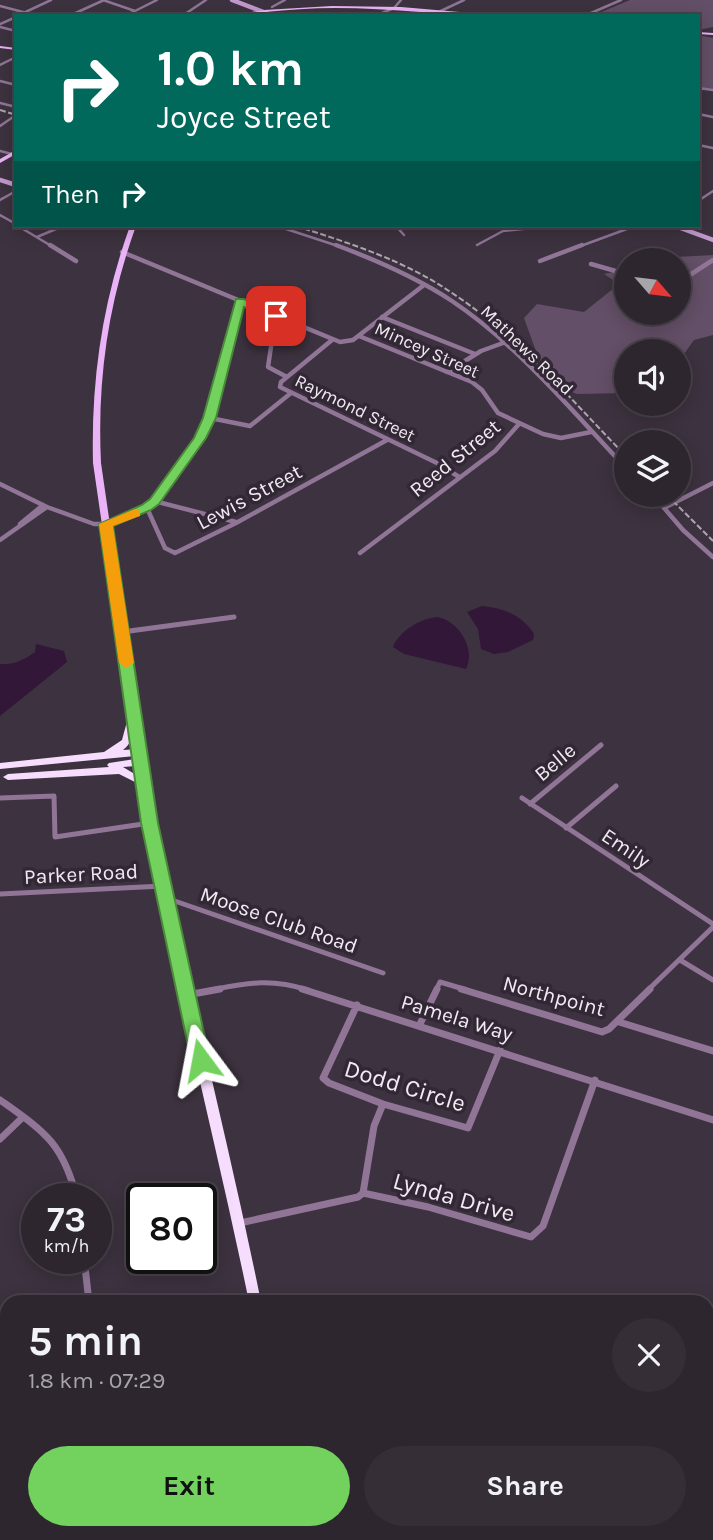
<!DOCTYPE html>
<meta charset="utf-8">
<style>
body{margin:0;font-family:Karla,sans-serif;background:#362e37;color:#f1f3f6;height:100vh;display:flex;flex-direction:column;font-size:26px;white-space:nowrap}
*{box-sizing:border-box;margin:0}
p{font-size:23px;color:#a7a5aa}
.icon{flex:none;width:38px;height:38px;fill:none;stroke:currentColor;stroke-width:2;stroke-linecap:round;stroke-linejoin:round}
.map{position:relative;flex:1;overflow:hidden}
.drawer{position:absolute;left:0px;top:1295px;width:714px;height:245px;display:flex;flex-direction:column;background:#2e262f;border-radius:21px 21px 0 0;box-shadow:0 4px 18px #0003,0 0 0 2px #49434b}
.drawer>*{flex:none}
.hud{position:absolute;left:14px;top:14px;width:686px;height:214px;border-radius:0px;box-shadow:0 4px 18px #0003,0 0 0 2px #49434b;background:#00695c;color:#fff;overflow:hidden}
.needle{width:46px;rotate:118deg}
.buttons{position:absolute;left:614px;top:248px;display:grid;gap:14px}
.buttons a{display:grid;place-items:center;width:77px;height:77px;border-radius:50%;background:#2e262f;box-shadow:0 4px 18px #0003,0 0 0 2px #49434b;font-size:35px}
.speed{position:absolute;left:21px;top:1183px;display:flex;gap:14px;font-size:35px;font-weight:700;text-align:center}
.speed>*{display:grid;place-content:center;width:91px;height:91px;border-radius:50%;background:#2e262f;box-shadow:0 4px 18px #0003,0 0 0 2px #49434b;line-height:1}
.speed small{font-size:18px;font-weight:400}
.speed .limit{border:4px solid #111;border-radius:10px;background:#fff;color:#111}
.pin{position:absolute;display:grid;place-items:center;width:60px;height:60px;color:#fff;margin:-30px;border-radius:14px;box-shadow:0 4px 10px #0006}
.me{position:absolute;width:77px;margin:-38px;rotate:347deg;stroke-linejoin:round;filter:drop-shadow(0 0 5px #0008)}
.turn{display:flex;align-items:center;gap:24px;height:147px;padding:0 28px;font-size:32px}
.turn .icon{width:91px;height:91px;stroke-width:2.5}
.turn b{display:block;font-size:49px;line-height:60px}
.then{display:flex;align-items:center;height:66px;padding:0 28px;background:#0003;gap:14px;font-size:26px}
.round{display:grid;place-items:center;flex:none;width:74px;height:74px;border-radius:37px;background:#362e37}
.summary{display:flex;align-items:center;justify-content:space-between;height:119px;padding:0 28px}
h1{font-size:42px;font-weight:700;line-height:52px}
.action{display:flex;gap:14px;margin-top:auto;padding:14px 28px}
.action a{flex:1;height:80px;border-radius:42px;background:#73d25d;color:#111;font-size:28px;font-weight:700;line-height:80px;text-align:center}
.action a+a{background:#362e37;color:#f1f3f6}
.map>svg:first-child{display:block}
.green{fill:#634f67}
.water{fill:#321738}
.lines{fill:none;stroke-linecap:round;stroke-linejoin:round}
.street-far3{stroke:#907597;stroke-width:2.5}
.street-far2{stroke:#907597;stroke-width:4.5}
.street-far1{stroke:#907597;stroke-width:5}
.street{stroke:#907597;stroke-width:7}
.secondary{stroke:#c398cd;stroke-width:4.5}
.primary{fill:#eab3f7;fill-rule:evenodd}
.highway{fill:#f7ddfd;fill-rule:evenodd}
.rail{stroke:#ada5af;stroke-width:2;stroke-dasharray:6 2.5;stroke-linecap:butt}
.route{fill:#73d25d;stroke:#4b883c;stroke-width:2}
.slow{fill:#f59e0b}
.labels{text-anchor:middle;stroke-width:7;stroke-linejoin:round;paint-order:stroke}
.far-street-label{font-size:18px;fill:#f1eaf2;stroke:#322835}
.street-label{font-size:21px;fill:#f1eaf2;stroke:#322835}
.near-street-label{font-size:24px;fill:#f1eaf2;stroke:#322835}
</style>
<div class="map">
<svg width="713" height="1540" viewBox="0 0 713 1540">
<rect width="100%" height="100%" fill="#3d323f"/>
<path class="green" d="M630 0H713V27L698 30V16H592Z
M698 35 713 38V89L698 88V58L702 55 698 53Z
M713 255V335L694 340 679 361V352H626V393L577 394 547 382 524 318 537 304 584 312 619 284 604 274 626 269V313H679V261H660L676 257Z"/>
<path class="water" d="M482 606C503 608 522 615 534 634L533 640 508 652 494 654 481 649 478 629 467 612Z
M438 617C459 622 476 648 466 669L404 654 393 647C399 631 421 618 438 617Z
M36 644 64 651 67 662 0 716V664C14 665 24 660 35 652Z"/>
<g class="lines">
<path class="street-far3" d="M103 0 135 11
M0 6 38 16
M272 7 285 0
M17 16 51 0
M69 16 104 0
M125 16 157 0
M182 16 206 0
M309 16H314
M375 16 394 8 401 0
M430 16 464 0
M584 16 621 0
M0 24 16 17
M0 27 16 31
M0 65 16 57
M0 81 16 85
M698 88 713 90
M0 103 16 107
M698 114 713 117
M0 126 16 115
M698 145 713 148
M0 151 16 155
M0 200 16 191
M698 201 713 191
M0 215 16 224
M18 226 53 247
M277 226 341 247
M396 226 404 235
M37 237 63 226
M477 245 503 231 552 226
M578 247 635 226"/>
<path class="street-far2" d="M50 245 76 261
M336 245C376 260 416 277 452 301 519 346 571 410 626 468
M122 252 340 342 353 340 424 285
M540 261 582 245
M631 261 633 258
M591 264 626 274
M679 282 713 260
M382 317 475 354
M359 336 472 382 482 390 498 413 543 434 561 438 591 432
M332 340 281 382 280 387 439 464 459 477
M447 372 481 351 503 343
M287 377 268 367 272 340 291 322
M210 418 250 426 291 393
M0 484 47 507 94 524H105L147 508 164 490 206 427 240 301
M653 495 683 530 713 557
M154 501 236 522
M147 508 165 548 175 553 236 523 387 440
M664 508 713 483
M20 524 43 505
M0 540 47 507
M360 553 495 451 519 424"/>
<path class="street-far1" d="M122 632 234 617
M0 798 54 796 55 837 150 823
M522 798 713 924
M530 804 601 745
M566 828 616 786
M0 894 163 886
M166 898 383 973
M680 960 713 980
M211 990C248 983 270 978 308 990
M436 990 440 982 467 990
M648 990 713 927"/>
<path class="street" d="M302 989 713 1120
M461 989 602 1032 609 1029 650 989
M187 995 220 989
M357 1005 323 1078 329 1083 383 1104 468 1128 500 1050
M619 1022 713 1051
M420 1024 437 989
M0 1100C45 1132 63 1143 77 1199
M0 1139 23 1117
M363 1193 374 1126 383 1104
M240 1223 358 1197 363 1193 428 1207 531 1237 543 1226 595 1080
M84 1258 89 1302
M478 1533 480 1540"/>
<path class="secondary" d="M232 0 274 16
M0 180 16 185
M675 226 713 240"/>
<path class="primary" d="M332 6 401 7 506 16C449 16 392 8 335 8 312 8 288 10 265 12 253 14 241 16 228 16L264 10Z
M698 32 713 33V35L698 34Z
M0 46 16 48V50L0 48Z
M16 150V154L0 163V159Z
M130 226H136C108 303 97 381 101 463L143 752 139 755 135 752 93 463C91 381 102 303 130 226Z"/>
<path class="highway" d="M134 711 139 714C133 727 135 741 123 750L139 749 144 752C174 937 224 1118 261 1302H249C214 1131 168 962 140 790L135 782 119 774 8 780 3 777 8 774 109 767 107 765 109 763 135 759V756L0 769V763L104 752 122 740 129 714ZM136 766 138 776 123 767Z
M297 1533H311L313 1540H299Z"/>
<path class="rail" d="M0 110 16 115
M296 226C349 243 403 260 449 291 517 335 570 399 626 456
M667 495 713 541"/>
</g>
<path class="route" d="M236 299H244L282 316 276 319 244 307 216 418 206 438 159 504 151 510 113 526 158 823 210 1060 208 1066 201 1068 194 1066 191 1060 141 823 99 524 142 505 150 499 194 438 203 418Z"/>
<path class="slow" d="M135 509 140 510V516L113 526 134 663 126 668 119 663 99 524Z"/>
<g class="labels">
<g class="far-street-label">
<text transform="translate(427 350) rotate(24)" y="6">Mincey Street</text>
<text transform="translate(527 350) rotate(44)" y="6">Mathews Road</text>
<text transform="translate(355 408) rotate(26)" y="6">Raymond Street</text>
</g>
<g class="street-label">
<text transform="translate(455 458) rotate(-39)" y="7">Reed Street</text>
<text transform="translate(249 497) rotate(-28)" y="7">Lewis Street</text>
<text transform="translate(555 762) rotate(-40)" y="7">Belle</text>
<text transform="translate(626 848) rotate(34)" y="7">Emily</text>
<text transform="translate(81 874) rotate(-3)" y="7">Parker Road</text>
<text transform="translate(279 920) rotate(19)" y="7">Moose Club Road</text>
<text transform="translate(554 996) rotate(15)" y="7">Northpoint</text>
<text transform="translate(457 1018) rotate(17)" y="7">Pamela Way</text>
</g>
<g class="near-street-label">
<text transform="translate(405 1086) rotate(17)" y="8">Dodd Circle</text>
<text transform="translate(454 1197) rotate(16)" y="8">Lynda Drive</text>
</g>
</g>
</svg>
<div class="buttons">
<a><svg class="needle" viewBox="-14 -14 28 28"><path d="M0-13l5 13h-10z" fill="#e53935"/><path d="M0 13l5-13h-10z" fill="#a7a5aa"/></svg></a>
<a><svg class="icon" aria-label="sound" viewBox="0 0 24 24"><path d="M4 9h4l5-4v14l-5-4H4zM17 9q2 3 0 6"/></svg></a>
<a><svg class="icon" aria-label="layers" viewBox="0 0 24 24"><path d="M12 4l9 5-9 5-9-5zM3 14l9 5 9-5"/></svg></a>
</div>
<div class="speed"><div>73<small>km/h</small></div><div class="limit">80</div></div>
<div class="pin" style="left:276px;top:316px;background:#d93025"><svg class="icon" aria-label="arrive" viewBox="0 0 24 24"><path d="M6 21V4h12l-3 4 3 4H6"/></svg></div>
<svg class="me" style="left:201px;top:1060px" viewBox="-20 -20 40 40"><path d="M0-17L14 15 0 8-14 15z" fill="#73d25d" stroke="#fff" stroke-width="4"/></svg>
<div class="hud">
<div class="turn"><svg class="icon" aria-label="right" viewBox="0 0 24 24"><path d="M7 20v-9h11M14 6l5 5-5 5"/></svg><div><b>1.0 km</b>Joyce Street</div></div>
<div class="then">Then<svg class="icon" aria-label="right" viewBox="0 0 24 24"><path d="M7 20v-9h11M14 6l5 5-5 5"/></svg></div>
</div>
<section class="drawer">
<div class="summary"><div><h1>5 min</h1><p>1.8 km · 07:29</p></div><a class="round"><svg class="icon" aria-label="close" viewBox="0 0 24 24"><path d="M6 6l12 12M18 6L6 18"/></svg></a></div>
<div class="action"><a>Exit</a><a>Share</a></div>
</section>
</div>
